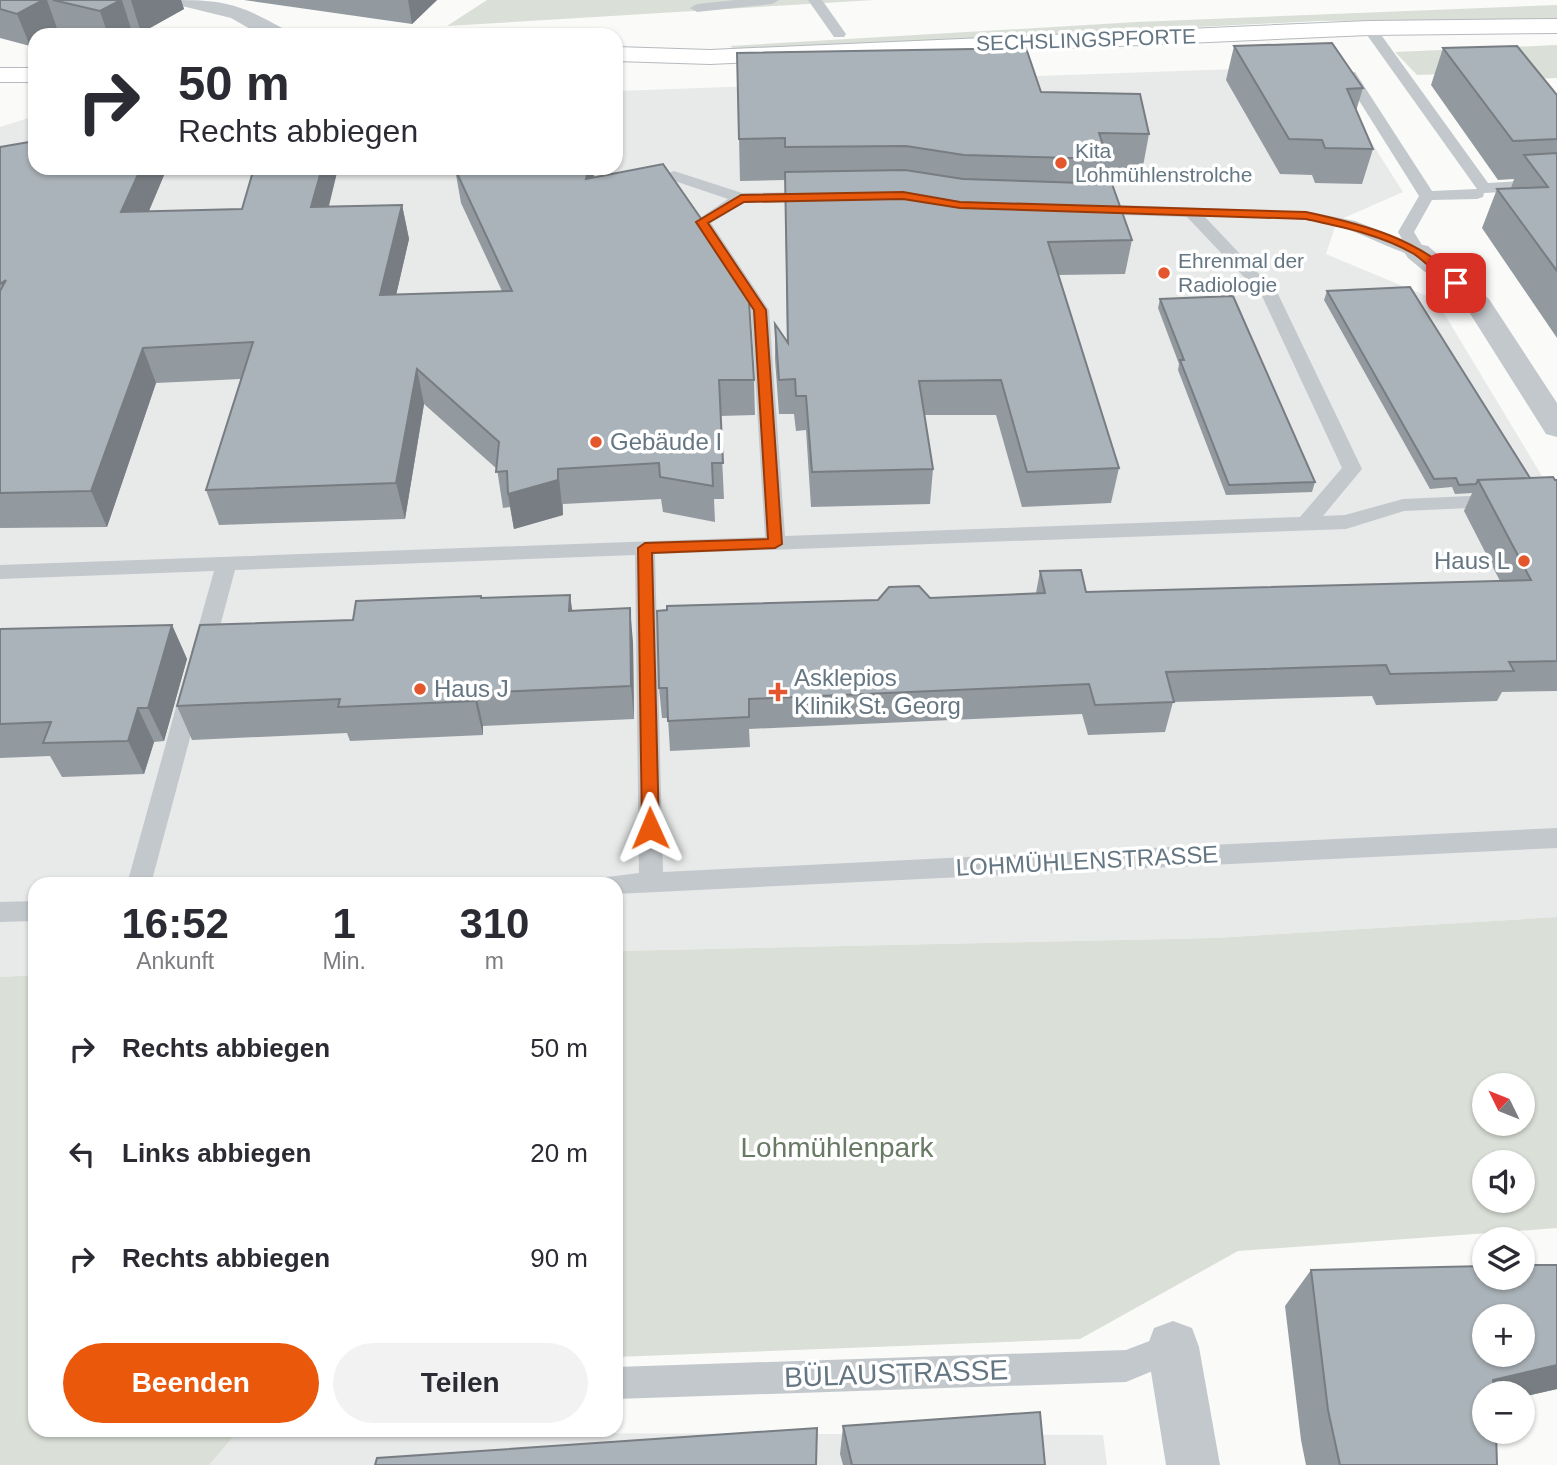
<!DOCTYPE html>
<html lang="de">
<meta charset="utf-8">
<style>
body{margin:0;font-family:Arial,sans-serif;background:#f2f2f3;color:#2b2b33;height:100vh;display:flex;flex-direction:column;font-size:26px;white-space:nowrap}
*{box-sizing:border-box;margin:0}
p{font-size:23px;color:#7c7c81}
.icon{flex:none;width:38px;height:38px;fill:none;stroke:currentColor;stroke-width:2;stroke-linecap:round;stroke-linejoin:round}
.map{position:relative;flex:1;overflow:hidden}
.details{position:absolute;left:28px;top:877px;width:595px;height:560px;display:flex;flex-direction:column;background:#fff;border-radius:21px;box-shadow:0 2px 5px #0004}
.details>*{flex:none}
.top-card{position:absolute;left:28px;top:28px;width:595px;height:147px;border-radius:21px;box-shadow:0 2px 5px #0004;background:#fff;color:#2b2b33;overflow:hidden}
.needle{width:46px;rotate:313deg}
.tools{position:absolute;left:1472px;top:1073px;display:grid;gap:14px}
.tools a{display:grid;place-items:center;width:63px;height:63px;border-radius:50%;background:#fff;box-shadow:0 2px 5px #0004;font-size:35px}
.pin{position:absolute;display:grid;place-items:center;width:60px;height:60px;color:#fff;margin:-30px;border-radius:14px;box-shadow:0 4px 10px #0006}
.me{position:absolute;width:77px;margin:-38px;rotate:359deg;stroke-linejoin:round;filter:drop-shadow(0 0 5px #0008)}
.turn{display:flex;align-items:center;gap:24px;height:147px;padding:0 35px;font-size:32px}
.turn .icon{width:91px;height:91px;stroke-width:2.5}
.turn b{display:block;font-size:49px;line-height:60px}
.eta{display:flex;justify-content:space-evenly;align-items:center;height:119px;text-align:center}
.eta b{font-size:42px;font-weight:700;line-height:49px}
.cta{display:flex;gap:14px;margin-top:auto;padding:14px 35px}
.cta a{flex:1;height:80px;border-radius:42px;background:#ea580c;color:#fff;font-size:28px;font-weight:700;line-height:80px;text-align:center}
.cta a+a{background:#f2f2f3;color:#2b2b33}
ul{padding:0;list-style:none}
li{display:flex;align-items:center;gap:21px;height:105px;padding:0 35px}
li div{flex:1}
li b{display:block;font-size:26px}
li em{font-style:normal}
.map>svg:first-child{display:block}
.built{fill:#e8e9e9}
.green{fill:#dadfd7;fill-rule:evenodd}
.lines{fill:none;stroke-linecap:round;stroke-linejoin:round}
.primary-casing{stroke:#b5babe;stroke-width:2}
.service{fill:#c3c8cc;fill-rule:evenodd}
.minor{fill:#c3c8cc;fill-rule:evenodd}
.primary{fill:#fff;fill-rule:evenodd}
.wall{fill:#929a9f}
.shaded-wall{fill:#777d82}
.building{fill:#aab3b9;stroke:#777d82;stroke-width:2;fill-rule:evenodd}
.route{fill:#ea580c;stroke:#983908;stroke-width:2}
.poi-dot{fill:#e4572e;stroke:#fff;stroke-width:2.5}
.labels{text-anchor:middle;stroke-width:7;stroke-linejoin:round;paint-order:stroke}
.far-street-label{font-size:21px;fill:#657683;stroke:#fff}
.far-poi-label{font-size:21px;fill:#657683;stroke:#fff;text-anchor:start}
.poi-label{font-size:24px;fill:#657683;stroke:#fff;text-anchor:start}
.street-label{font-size:24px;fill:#657683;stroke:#fff}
.near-park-label{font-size:28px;fill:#687a64;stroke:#fff}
.near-street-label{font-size:28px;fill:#657683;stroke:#fff}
</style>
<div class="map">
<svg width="1557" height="1465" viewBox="0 0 1557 1465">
<rect width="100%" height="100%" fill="#fafaf8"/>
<path class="built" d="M1323 66 1403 192 1337 221 1326 254 1436 300 1557 501V917L1214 938 616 951V884H35V975L0 977V127L35 116V168H616V91Z
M237 1432 1103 1435 1107 1465H209Z"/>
<path class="green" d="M487 0H874L447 26Z
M1557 5V19L1319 21 736 50 730 46 1137 22Z
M1557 45V78L1475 81 1471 73 1417 75 1395 52Z
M1557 917V1228L1238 1251 1080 1339 616 1357V951L1214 938ZM1522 1085V1124H1484V1085ZM1522 1162V1200H1484V1162Z
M35 975V1430H239L209 1465H0V977Z"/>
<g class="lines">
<defs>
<path id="primary" d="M1557 19V33L1369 35 710 64 616 61V47L710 50 1369 21Z
M0 68H35V82H0Z"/>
</defs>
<use href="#primary" class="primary-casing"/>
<path class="service" d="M735 0H779L772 4 697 12 690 8 697 4Z
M808 0H822L846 34 844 37H834Z
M1369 24 1374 25 1488 183 1557 179V189L1484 193 1483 197 1477 199 1432 200 1414 232 1426 252 1418 257C1390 250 1364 233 1336 226 1293 215 1248 217 1205 217L1278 294 1362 469 1323 516 1345 515 1403 499 1557 492V504L1404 511 1346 529 655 554 663 872 1557 828V848L616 894V884H604L607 877 639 873 635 555 235 570 213 653 210 659 202 661 194 659 191 653 214 571 0 579V565L765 537 751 310 694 222 728 199 669 179 666 176 669 173 674 171 742 193 815 192 823 197 815 202 744 203 711 223 769 310 785 536 1300 517 1342 468 1262 296 1187 217 1090 214 1082 209 1090 204 1310 212 1355 221 1402 239 1398 232 1419 196 1343 75 1345 72H1355L1432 191 1477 189 1362 28Z
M191 685 199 687 202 693 151 884H127L180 693 183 687Z
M35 901V921L0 922V902Z
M1173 1332 1184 1336 1188 1347 1184 1358 1126 1382 616 1399V1367L1126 1350Z"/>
<path class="minor" d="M175 0C227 0 241 5 286 30L289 35H261L231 18 178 5Z
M1418 244 1428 246 1489 299 1557 403V437L1546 434 1464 304 1408 258 1404 252 1408 246Z
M1173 1321 1192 1328 1199 1347 1220 1465H1166L1147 1347 1154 1328Z"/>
<use href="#primary" class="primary"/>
</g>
<path class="wall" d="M0 0H181L184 9 141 33 132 32 126 35H76L58 31 50 35H35L30 46 0 38Z
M244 0H437L412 24Z
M1234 46 1363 88 1356 111 1373 149 1362 184 1315 183 1312 175 1280 174 1226 80Z
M1443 48 1557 95V338L1482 228 1497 189 1511 188 1514 179 1498 180 1431 85Z
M737 53 1041 92 1149 134 1141 177 1105 176 1104 183 1132 240 1125 274 1058 275 1119 468 1111 503 1022 507 996 415H924L933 469 930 504 811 507 806 430 796 431 794 414H779L775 359V324L787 342 785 180 740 181Z
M0 147 35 168H167L149 211 242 209 255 168H338L329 206 402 205 409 239 396 295 502 291 461 203 455 169 593 168 594 177 754 380 755 415 720 416 724 499H714L715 522 663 512 661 499 563 504V515L514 529 510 507 503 508 497 469 424 404 405 519 219 525 206 490 241 379 156 383 107 527 0 528Z
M1327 291 1530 478 1557 480V691L1502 692 1497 701 1376 705 1372 696 1173 702 1165 732 1088 735 1082 714 749 729 750 747 670 751 668 718H662L659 688 930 598 1036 593 1040 571 1086 592 1500 581 1464 511 1472 493 1455 494 1452 487 1430 489 1324 300Z
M1160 299 1315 482 1312 492 1226 495 1178 370 1179 364 1158 308Z
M481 596 482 598 573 611 633 642 634 719 483 726V735L350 741 347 733 192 740 177 706 353 620Z
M172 625 187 659 164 741 154 742 144 774 62 777 50 756 0 758V629Z
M1311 1270 1557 1389 1522 1397V1393H1484L1497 1465H1306L1301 1440 1285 1306Z
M843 1426 1045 1465H843L840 1454Z"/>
<path class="shaded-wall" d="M43 0H47L58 31 50 35H35V43L30 46 17 14Z
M122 0 132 32 126 35H108L100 11Z
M131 0H181L184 9 141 33Z
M408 0H437L412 24Z
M141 168H167L134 246 121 212Z
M322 168H338L320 241 311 207Z
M589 168H593L595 192 586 179Z
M402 205 409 239 388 330 380 295Z
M143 348 156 383 107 527 91 491Z
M417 369 424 404 405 519 396 483Z
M558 469 563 515 514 529 508 494Z
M570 595 575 629 569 611Z
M630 608 633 642 634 719 631 686Z
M172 625 187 659 164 741 148 708Z
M476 693 483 726V735L475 701Z
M138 708 154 742 144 774 128 741Z
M1557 1365V1389L1522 1397V1393H1484L1493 1380Z"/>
<path class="building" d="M0 0H43L17 14 0 9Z
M53 0H121L100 11Z
M1332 43 1363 88 1347 89 1373 149 1325 148 1322 140 1289 139 1234 46Z
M1517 46 1557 95V139L1513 141 1443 48Z
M1026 48 1041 92 1140 94 1149 134 1099 133 1108 159 964 155 906 146 785 147V138L739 139 737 53Z
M35 141V168H141L121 212 242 209 254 168H322L311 207 402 205 380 295 512 291 455 169 589 168 586 179 663 164 748 286 754 380H719L723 463H712L713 486 660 477 659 463 558 469V480L508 494 507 471 496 472 499 442 417 369 396 483 206 490 253 342 143 348 91 491 0 493V291L6 280 0 284V147Z
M1557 153V271L1497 189 1548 187 1524 155Z
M905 170 963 179 1112 184 1132 240 1048 242 1119 468 1027 472 1001 380 919 381 933 469 812 472 806 396H796L795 379 779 380 775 324 788 343 785 172Z
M1410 287 1530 478 1478 480 1476 484 1459 485 1456 478 1434 479 1327 291Z
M1233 296 1315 482 1229 485 1180 360H1184L1160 299Z
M1553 477 1555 480H1557V661L1509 662 1514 671 1390 674 1386 665 1166 672 1174 702 1095 705 1089 684 749 699V717L668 721 667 688H659L657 611 667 610V606L878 600 889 587 919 586 930 598 1045 593 1040 571 1081 570 1086 592 1531 580 1478 480Z
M570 595 569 611 630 608 631 686 476 693 475 701 338 707 340 699 177 706 200 625 353 620 356 601 481 596V598Z
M172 625 148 708H138L128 741 43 743 51 722 0 724V629Z
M1522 1265H1557V1365L1493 1380 1494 1393H1484V1432H1496L1497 1465H1340L1328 1410 1311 1270 1484 1266V1278H1522ZM1484 1316H1522V1354H1484Z
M1040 1412 1045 1465H852L843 1426Z
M817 1428 816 1465H375L377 1458Z"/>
<path class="route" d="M903 192 960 202 1306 212C1362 224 1422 239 1462 283L1451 286C1439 276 1427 263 1414 254 1382 235 1342 227 1306 219L960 208 903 199 744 202 708 223 766 310 782 544 775 548 652 553 659 828 656 833H644L642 828 638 548 645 543 768 539 754 310 696 222 741 195Z"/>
<g class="poi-dot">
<circle cx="1061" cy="163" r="7"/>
<circle cx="1164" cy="273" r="7"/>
<circle cx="596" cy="442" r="7"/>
<circle cx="1524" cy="561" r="7"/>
<circle cx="420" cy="689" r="7"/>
<path d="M774.5 681.5h7v7h7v7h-7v7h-7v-7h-7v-7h7z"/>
</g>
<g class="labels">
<g class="far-street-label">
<text transform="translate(1086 40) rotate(-2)" y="7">SECHSLINGSPFORTE</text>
</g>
<g class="far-poi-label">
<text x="1075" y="158">Kita<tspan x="1075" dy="24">Lohmühlenstrolche</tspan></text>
<text x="1178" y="268">Ehrenmal der<tspan x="1178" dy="24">Radiologie</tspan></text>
</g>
<g class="poi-label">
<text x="610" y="450">Gebäude I</text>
<text x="1510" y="569" text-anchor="end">Haus L</text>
<text x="794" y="686">Asklepios<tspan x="794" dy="28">Klinik St. Georg</tspan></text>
<text x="434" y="697">Haus J</text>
</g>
<g class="street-label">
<text transform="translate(1087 861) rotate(-3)" y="8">LOHMÜHLENSTRASSE</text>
</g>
<g class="near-park-label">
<text x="837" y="1157">Lohmühlenpark</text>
</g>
<g class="near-street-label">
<text transform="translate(896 1373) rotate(-2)" y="10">BÜLAUSTRASSE</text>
</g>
</g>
</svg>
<div class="tools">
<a><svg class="needle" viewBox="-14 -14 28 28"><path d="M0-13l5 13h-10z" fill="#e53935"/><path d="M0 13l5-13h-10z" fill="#7c7c81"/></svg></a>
<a><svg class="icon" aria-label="sound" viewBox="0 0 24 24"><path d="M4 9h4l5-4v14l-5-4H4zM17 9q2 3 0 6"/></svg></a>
<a><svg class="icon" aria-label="layers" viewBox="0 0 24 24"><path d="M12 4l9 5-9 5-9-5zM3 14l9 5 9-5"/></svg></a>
<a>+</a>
<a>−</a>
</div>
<div class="pin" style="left:1456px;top:283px;background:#d93025"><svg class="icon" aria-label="arrive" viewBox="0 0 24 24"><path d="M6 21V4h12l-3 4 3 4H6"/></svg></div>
<svg class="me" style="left:650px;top:828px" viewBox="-20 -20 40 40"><path d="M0-17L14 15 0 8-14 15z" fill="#ea580c" stroke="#fff" stroke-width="4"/></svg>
<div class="top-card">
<div class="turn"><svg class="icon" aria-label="right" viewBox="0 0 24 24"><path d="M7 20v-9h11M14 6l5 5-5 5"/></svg><div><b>50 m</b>Rechts abbiegen</div></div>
</div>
<section class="details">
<div class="eta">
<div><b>16:52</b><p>Ankunft</p></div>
<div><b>1</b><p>Min.</p></div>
<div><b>310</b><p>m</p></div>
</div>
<ul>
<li><svg class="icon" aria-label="right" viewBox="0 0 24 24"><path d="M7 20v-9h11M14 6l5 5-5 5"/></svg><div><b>Rechts abbiegen</b></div><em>50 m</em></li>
<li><svg class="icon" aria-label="left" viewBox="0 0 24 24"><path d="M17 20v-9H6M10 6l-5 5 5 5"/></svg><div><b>Links abbiegen</b></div><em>20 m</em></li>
<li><svg class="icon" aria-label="right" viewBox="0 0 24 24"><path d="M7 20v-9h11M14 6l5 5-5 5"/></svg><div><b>Rechts abbiegen</b></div><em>90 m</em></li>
</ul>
<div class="cta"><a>Beenden</a><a>Teilen</a></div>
</section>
</div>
